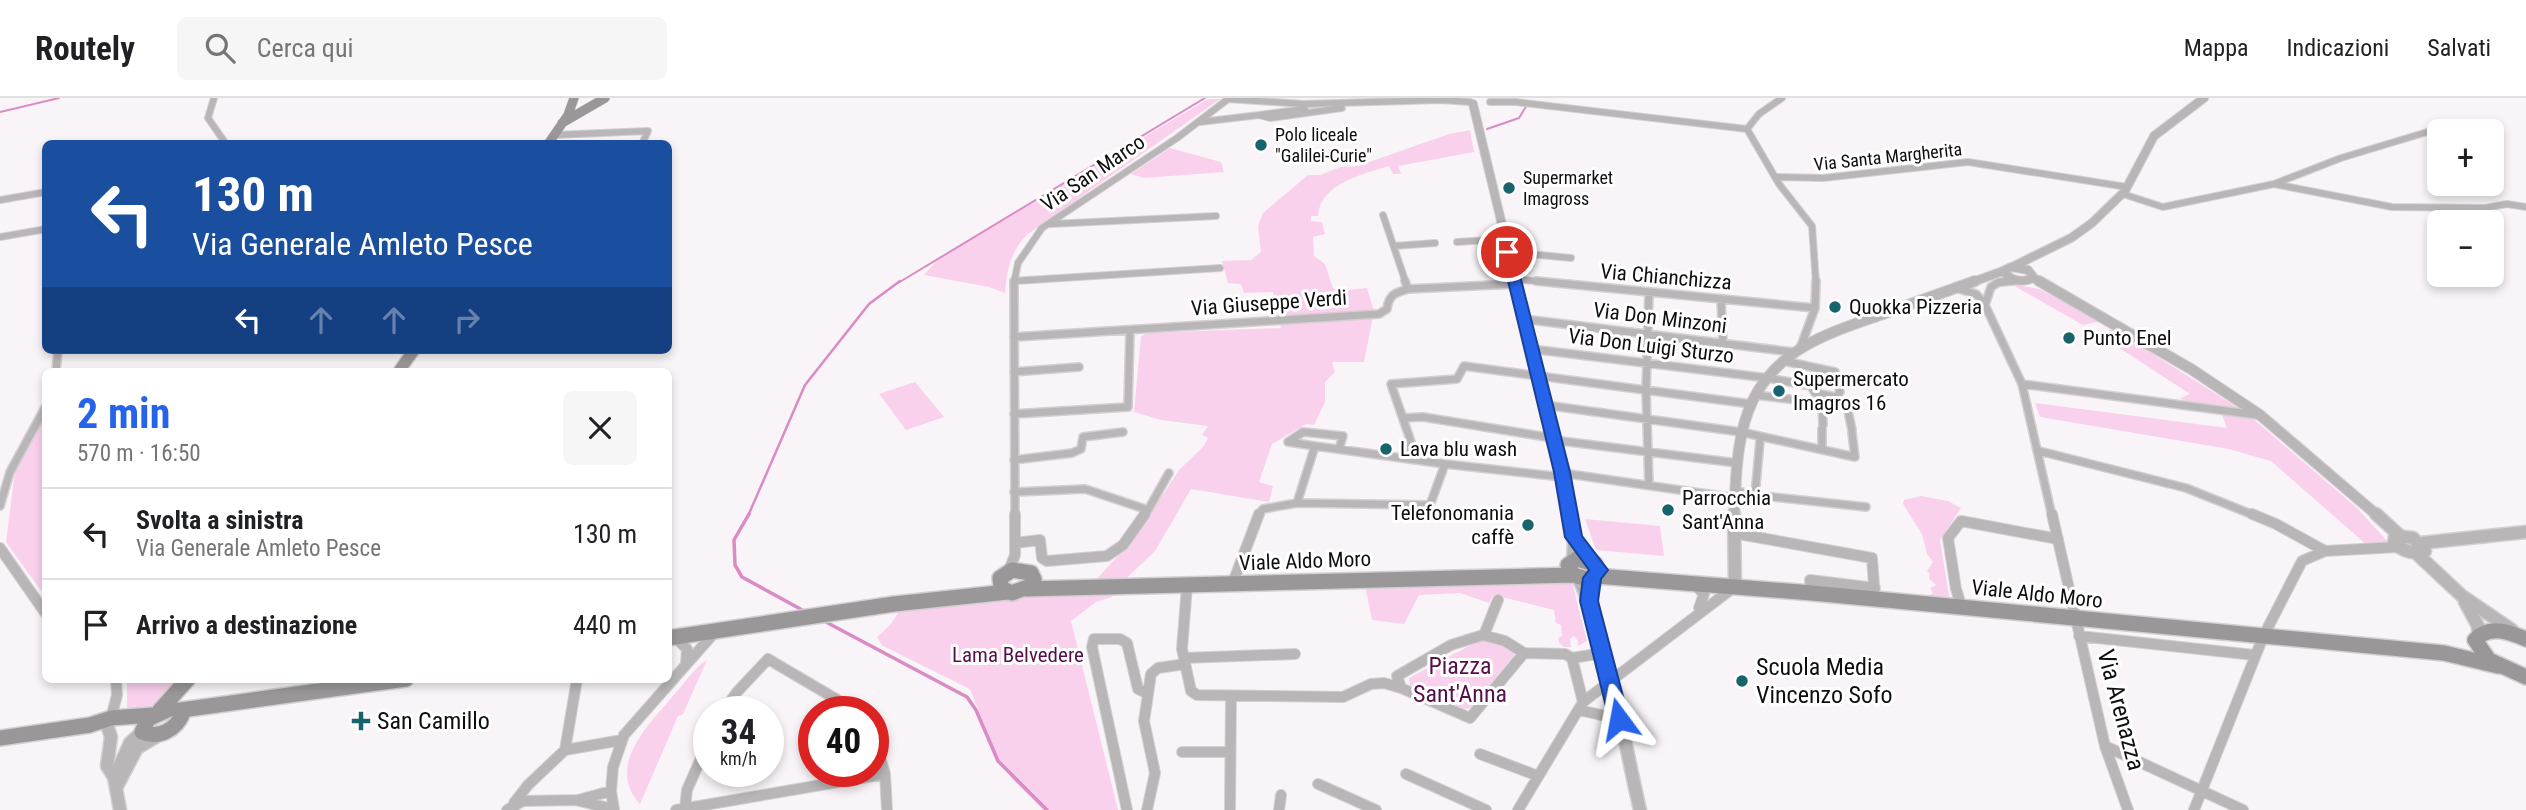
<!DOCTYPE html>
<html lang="it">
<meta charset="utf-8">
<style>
body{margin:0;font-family:"Roboto Condensed",sans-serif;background:#f6f6f6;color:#202124;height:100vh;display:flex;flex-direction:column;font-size:26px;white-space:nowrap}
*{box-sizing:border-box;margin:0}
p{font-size:23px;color:#757577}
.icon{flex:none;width:38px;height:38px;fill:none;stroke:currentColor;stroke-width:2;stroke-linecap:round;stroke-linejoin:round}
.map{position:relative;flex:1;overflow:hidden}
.panel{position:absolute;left:42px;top:270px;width:630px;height:315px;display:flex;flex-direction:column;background:#fff;border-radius:10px;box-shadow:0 4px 10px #0003}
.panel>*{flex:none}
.hud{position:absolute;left:42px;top:42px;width:630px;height:214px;border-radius:10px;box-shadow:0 4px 10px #0003;background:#1a4fa0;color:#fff;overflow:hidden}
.controls{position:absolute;left:2427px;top:21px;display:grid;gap:14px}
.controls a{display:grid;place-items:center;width:77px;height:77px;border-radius:10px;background:#fff;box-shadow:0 4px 10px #0003;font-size:35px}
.speed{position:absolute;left:693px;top:598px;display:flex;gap:14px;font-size:35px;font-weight:700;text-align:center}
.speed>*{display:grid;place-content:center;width:91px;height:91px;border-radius:50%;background:#fff;box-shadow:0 4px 10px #0003;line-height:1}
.speed small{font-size:18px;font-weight:400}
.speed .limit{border:10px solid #d22;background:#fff;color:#111}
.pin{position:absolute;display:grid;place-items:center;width:60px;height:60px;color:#fff;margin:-30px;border:4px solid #fff;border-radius:50%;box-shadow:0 2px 7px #0007}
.me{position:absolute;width:77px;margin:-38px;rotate:347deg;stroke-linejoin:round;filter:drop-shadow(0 0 5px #0008)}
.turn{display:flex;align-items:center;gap:24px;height:147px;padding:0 35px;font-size:32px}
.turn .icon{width:91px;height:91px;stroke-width:2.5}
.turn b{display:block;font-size:49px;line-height:60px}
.lanes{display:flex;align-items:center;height:66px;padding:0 35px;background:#0003;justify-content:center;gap:35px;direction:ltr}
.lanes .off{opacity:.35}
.round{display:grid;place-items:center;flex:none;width:74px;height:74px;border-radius:10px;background:#f6f6f6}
.overview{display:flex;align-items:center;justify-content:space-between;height:119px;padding:0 35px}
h1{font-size:42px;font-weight:700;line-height:52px;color:#2563eb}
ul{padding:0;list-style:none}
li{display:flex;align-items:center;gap:21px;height:91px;padding:0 35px;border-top:2px solid #e0e0e0}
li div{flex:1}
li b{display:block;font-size:26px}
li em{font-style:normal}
header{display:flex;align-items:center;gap:42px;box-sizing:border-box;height:98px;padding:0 35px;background:#fff;border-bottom:2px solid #e0e0e0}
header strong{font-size:33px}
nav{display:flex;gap:38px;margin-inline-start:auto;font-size:24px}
.search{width:490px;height:63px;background:#f6f6f6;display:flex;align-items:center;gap:18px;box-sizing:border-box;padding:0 24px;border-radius:10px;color:#757577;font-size:26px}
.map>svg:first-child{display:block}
.green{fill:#f9d1ed}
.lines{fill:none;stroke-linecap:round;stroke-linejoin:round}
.stream-far2{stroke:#da8bc6;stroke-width:2}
.stream-far1{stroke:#da8bc6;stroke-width:2.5}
.stream{stroke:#da8bc6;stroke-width:3.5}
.minor-far2-casing{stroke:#d4cfd2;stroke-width:8}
.minor-far1-casing{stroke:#d4cfd2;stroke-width:10}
.minor-casing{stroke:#d4cfd2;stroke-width:12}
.tertiary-far2-casing{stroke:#d4cfd2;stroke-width:10}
.tertiary-far1-casing{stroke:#d4cfd2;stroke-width:12}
.tertiary-casing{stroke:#d4cfd2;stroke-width:15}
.secondary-far2-casing{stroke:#d4cfd2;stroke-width:10}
.secondary-far1-casing{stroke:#d4cfd2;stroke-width:14}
.secondary-casing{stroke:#d4cfd2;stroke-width:18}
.minor-far2{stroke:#b8b6b7;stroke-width:6}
.minor-far1{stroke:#b8b6b7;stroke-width:7}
.minor{stroke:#b8b6b7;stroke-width:10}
.tertiary-far2{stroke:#b8b6b7;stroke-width:8}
.tertiary-far1{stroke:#b8b6b7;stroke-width:10}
.tertiary{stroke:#b8b6b7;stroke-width:12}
.secondary-far2{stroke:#9a9799;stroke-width:9}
.secondary-far1{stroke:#9a9799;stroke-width:11}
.secondary{stroke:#9a9799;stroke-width:15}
.route{fill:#2563eb;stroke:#184099;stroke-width:2}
.poi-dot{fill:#17646d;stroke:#fff;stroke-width:2.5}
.labels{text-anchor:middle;stroke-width:6;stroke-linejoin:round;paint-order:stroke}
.far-poi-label{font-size:18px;fill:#0f0e0f;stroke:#fff;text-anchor:start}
.far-street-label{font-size:18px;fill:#0f0e0f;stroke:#fff}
.street-label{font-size:21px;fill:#0f0e0f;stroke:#fff}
.poi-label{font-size:21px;fill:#0f0e0f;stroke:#fff;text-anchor:start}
.park-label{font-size:21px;fill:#561049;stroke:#fff}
.near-park-label{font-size:24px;fill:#561049;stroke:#fff}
.near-poi-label{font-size:24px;fill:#0f0e0f;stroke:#fff;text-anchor:start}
.near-street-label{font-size:24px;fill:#0f0e0f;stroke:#fff}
</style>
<header>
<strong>Routely</strong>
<div class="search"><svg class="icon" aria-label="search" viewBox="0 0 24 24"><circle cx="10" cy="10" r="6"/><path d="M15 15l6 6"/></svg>Cerca qui</div>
<nav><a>Mappa</a><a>Indicazioni</a><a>Salvati</a></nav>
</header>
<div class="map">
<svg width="2526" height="712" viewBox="0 0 2526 712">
<rect width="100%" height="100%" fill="#f9f4f7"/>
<path class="green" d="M1208 1H1220L1028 136C1010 154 1007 171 1005 195L989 189 924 177 938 161Z
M1470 32 1474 54 1398 68 1401 76H1393L1389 68C1364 76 1320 85 1318 118H1311V123L1322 124 1325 136 1313 139 1314 158 1325 166 1333 190 1339 193 1367 190 1374 213 1364 264H1332L1335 274 1325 284V304L1314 327 1306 326 1272 346 1259 384 1273 388 1269 404 1191 391 1155 453 1113 493 1112 499 1096 504 1071 523 1118 712H1043L1013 682 997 659 970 591 883 548 877 539 891 526 901 510 1027 497 1084 495 1136 438 1179 372 1203 349 1208 340 1202 337 1208 328 1161 322 1134 314 1141 238 1148 235 1281 230 1273 194 1244 195 1241 186 1228 185 1222 163 1251 162 1261 154 1258 128 1263 115 1308 77H1320L1341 69 1358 68 1449 36Z
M1170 50 1221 64 1224 74 1144 80 1131 76Z
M2011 186 2039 191 2101 223 2083 227Z
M2113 231 2237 309 2238 311 2188 305 2180 300 2190 296 2098 236Z
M915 284 944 319 906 332 879 296Z
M2035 305 2227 330 2221 314 2251 319 2357 410 2389 445 2367 447 2271 363 2229 351 2040 319Z
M45 318V498L6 444 15 373Z
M1921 398 1948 403 1961 410 1940 442 1950 504 1931 503 1930 497 1933 495 1930 490 1936 487 1929 481 1930 476 1927 473 1933 464 1927 456 1922 436 1903 406 1904 402Z
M1585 421 1660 428 1664 458 1596 452Z
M1572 484 1587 543 1578 548V543L1574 538 1570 541 1571 549H1564L1559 545 1558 540 1562 538 1561 527 1556 525 1554 512 1493 497 1489 505 1460 495 1419 497 1404 526 1372 522 1366 492 1371 488Z
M1480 542 1512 550 1515 556 1471 610 1464 611 1410 588 1409 580Z
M707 562 683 616 678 618 640 706C605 669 649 626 673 598 684 586 694 570 707 562Z
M127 581H179L158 609 127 614Z"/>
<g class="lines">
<path class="stream-far2" d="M0 14 59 0
M1487 31 1519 20 1527 7
M898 185 1205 0"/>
<path class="stream-far1" d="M748 418 805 287 869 206 900 183"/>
<path class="stream" d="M749 416 734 442 735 467 742 479 806 514
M824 523 967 599 976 612 998 663 1047 712"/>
<defs>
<path id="minor-far2" d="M214 0 208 20 226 46
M1782 0 1759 16 1747 31 1779 86 1812 128 1816 185
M1490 4H1516L1747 31
M1259 17 1305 11
M1200 24 1259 17 1270 20 1342 10
M554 37 648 33 642 46
M1775 79 1823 80 1968 64 2127 89
M2274 86 2341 60 2457 25
M2123 96 2163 109 2274 86 2392 109 2485 110 2507 106 2526 109
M0 102 46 94
M1383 117 1406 185
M1051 126 1216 118
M0 139 46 131
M1457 144 1504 141
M1394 148 1435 145
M1507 154 1571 160
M1513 181 1555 185
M1014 183 1220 170
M1014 185 1018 165 1042 130 1177 40 1228 1 1304 6 1441 2 1470 4
M1997 185 2019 183"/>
<path id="minor-far1" d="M1014 183 1015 418
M1405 183 1408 191
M1536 183 1815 210
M1956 190 1976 196 1985 207 2022 286 2052 418
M1649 195 1646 293 1649 387
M1721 202 1723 245
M1985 207 1991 189 1999 184 2012 183
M1523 221 1793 254
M1014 239 1379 216 1387 211C1389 196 1395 195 1408 191L1515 186
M1801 248 1815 210 1816 183
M1531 251 1768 280 1811 288 1815 295 1836 299 1840 294 1835 274 1784 263
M56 273 58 252
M1014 274 1079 269
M2022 286 2257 317
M1755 297 1847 308 1852 332
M1822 305 1823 327
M1545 307 1741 334 1855 359 1852 335
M1014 316 1128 309 1130 232
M1403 320 1423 319 1553 340
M1822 331V352
M1553 342 1737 365
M1315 348 1288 344 1303 334 1343 338 1339 351
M2039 353 2186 390 2256 418
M1410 361 1411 344 1391 286 1457 281 1464 268 1751 306
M1014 362 1072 355 1081 351 1083 339 1123 334
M1562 375 1735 400
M1736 393 1755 397 1760 343
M1014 394 1085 391 1148 412 1144 418
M1755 397 1866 409
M1297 405 1315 348 1445 366
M0 408 10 374 46 308
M1148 412 1169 375
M1258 418 1263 411 1297 405 1430 407 1445 366 1562 379"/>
<path id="minor" d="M2052 416 2105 648 2128 712
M2252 416 2276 426 2325 453 2398 449
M1733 435 1872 460 1875 501
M1015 445 1040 442 1042 460 1047 463 1107 458 1123 447 1145 416
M0 450 46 516
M1009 472 1015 457V416
M1232 487 1259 416
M1695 487 1704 496 1699 510
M1187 488 1182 551 1191 593 1197 597 1343 599 1371 586 1384 585 1401 590
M1812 495 1810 482 1875 490
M1962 510 1956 491 1948 440 1961 423 2058 441
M1483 537 1505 543 1524 555 1470 620 1401 590 1397 578 1451 547Z
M1484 537 1498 502
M2079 538 2254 557
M677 541 687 551 686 565
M1524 555 1565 556 1572 560 1603 555
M1184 560 1295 556
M1572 560 1583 604
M1579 612 1619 621
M723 614 737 594 768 561 858 614
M111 620 117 597 116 581
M873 636 885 676 887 712
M2105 648 2243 712
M565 652 577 581
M1182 654H1230
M1480 656 1538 678
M1406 676 1486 712
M1318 686 1376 712
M579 703 614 711
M514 705 528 687 565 652 622 642
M685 710 687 692 709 642
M507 712 523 703 578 702 611 693
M614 712 611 693 613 669 624 637 715 534
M676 712 885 676
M1127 712 1092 549 1094 541H1120L1127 545 1138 591 1146 595
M1147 712 1155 675 1144 623 1151 576 1158 570 1185 566
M1230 712 1231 598
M1279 712 1281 697
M1518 712 1583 604 1733 490
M2194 712 2263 539 2302 463 2325 453"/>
<path id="tertiary-far2" d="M1473 6 1516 185
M2014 168 2071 140 2092 125 2125 93 2154 38 2204 0
M2011 169 2028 172 2034 180C2022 185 2011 183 2003 173Z
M2034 180 2042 185
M1970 185 2003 173"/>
<path id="tertiary-far1" d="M1516 183 1562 375 1569 418
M2039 183 2191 271 2260 317 2378 418
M1734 418C1736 380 1736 337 1753 302 1779 249 1832 234 1883 216 1914 205 1944 194 1975 183"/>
<path id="tertiary" d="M1569 416 1574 445 1573 462
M1734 416 1735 489
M2376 416 2399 437
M2395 438 2413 440 2425 453C2413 457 2403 453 2394 445Z
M2421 445 2526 434
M2416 455 2462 498 2512 532
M1578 479C1609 546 1623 639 1640 712
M2465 504 2478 528V537
M107 627 111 639 107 668 114 679 120 712
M115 678 130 645 142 634
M116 690 137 650 159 637"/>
<path id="secondary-far2" d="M562 25 605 0
M548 46 568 17 574 0"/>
<path id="secondary-far1" d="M399 273 414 252"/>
<path id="secondary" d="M1577 461 1595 466 1598 475 1588 481 1573 477 1568 467Z
M1012 472 1031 475 1034 481 1030 488 1012 495 1001 490 1000 480Z
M1596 478 1812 495 2444 555 2498 568
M1026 491 1573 477
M668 540 894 506 1008 494
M2526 541C2509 534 2489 526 2475 542L2489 562 2526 579
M172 610 183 615C176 632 159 641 142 634L148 621Z
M160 612 188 581
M181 612 406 581
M0 640 90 627 111 620 152 617"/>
</defs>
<use href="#minor-far2" class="minor-far2-casing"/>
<use href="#minor-far1" class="minor-far1-casing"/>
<use href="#minor" class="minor-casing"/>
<use href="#tertiary-far2" class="tertiary-far2-casing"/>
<use href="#tertiary-far1" class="tertiary-far1-casing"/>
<use href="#tertiary" class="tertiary-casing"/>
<use href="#secondary-far2" class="secondary-far2-casing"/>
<use href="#secondary-far1" class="secondary-far1-casing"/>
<use href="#secondary" class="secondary-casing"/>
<use href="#minor-far2" class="minor-far2"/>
<use href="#minor-far1" class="minor-far1"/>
<use href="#minor" class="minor"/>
<use href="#tertiary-far2" class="tertiary-far2"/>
<use href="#tertiary-far1" class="tertiary-far1"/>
<use href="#tertiary" class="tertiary"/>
<use href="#secondary-far2" class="secondary-far2"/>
<use href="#secondary-far1" class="secondary-far1"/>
<use href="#secondary" class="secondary"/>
</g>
<path class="route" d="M1507 150 1514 154 1570 374 1582 438 1608 472 1601 481 1598 503 1629 621 1626 626 1619 628 1612 626 1609 621 1580 503 1583 480 1589 472 1565 439 1554 374 1501 154Z"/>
<g class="poi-dot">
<circle cx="1261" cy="47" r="7"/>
<circle cx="1509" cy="90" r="7"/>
<circle cx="1835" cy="209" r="7"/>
<circle cx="2069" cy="240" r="7"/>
<circle cx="1779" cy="293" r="7"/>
<circle cx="1386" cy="351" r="7"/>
<circle cx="1668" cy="412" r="7"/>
<circle cx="1528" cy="427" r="7"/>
<circle cx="1742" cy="583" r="7"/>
<path d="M357.5 612.5h7v7h7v7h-7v7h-7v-7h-7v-7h7z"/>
</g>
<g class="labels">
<g class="far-poi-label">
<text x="1275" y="43">Polo liceale<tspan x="1275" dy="21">"Galilei-Curie"</tspan></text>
<text x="1523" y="86">Supermarket<tspan x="1523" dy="21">Imagross</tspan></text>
</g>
<g class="far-street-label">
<text transform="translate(1888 59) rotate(-6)" y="6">Via Santa Margherita</text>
</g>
<g class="street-label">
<text transform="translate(1093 75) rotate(-34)" y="7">Via San Marco</text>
<text transform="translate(1666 179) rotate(5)" y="7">Via Chianchizza</text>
<text transform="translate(1269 205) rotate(-4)" y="7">Via Giuseppe Verdi</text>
<text transform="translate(1660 220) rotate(7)" y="7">Via Don Minzoni</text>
<text transform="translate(1651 248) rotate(7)" y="7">Via Don Luigi Sturzo</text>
<text transform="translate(1305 463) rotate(-2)" y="7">Viale Aldo Moro</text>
<text transform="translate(2037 496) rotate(6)" y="7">Viale Aldo Moro</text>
</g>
<g class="poi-label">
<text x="1849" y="216">Quokka Pizzeria</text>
<text x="2083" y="247">Punto Enel</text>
<text x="1793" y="288">Supermercato<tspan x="1793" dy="24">Imagros 16</tspan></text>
<text x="1400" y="358">Lava blu wash</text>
<text x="1682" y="407">Parrocchia<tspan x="1682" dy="24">Sant'Anna</tspan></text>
<text x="1514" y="422" text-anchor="end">Telefonomania<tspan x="1514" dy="24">caffè</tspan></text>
</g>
<g class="park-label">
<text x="1018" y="564">Lama Belvedere</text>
</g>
<g class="near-park-label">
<text x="1460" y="576">Piazza<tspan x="1460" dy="28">Sant'Anna</tspan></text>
</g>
<g class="near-poi-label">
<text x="1756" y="577">Scuola Media<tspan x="1756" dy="28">Vincenzo Sofo</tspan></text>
<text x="377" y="631">San Camillo</text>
</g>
<g class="near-street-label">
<text transform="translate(2121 612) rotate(75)" y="8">Via Arenazza</text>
</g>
</g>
</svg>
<div class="controls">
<a>+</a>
<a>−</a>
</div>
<div class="speed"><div>34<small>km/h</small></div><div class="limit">40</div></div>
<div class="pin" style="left:1507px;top:154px;background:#d93025"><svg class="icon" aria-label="arrive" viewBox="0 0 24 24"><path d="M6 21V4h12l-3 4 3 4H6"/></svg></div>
<svg class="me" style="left:1619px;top:621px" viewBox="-20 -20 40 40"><path d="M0-17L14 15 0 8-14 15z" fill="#2563eb" stroke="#fff" stroke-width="4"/></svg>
<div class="hud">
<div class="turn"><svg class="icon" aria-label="left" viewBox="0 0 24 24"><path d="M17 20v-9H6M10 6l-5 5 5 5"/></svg><div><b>130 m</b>Via Generale Amleto Pesce</div></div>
<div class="lanes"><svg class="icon" aria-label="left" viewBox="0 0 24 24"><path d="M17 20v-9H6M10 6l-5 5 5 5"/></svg><svg class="icon off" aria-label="ahead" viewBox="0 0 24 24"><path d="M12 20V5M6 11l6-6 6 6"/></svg><svg class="icon off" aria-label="ahead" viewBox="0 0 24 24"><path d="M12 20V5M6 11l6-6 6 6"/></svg><svg class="icon off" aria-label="right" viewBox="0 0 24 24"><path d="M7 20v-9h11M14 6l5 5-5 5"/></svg></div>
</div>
<section class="panel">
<div class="overview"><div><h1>2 min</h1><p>570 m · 16:50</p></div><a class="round"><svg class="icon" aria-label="close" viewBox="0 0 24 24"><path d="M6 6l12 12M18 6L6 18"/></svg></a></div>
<ul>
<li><svg class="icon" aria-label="left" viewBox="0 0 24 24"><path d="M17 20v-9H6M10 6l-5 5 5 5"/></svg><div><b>Svolta a sinistra</b><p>Via Generale Amleto Pesce</p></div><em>130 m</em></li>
<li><svg class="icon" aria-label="arrive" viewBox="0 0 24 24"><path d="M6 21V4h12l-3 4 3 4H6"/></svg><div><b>Arrivo a destinazione</b></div><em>440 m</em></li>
</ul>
</section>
</div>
